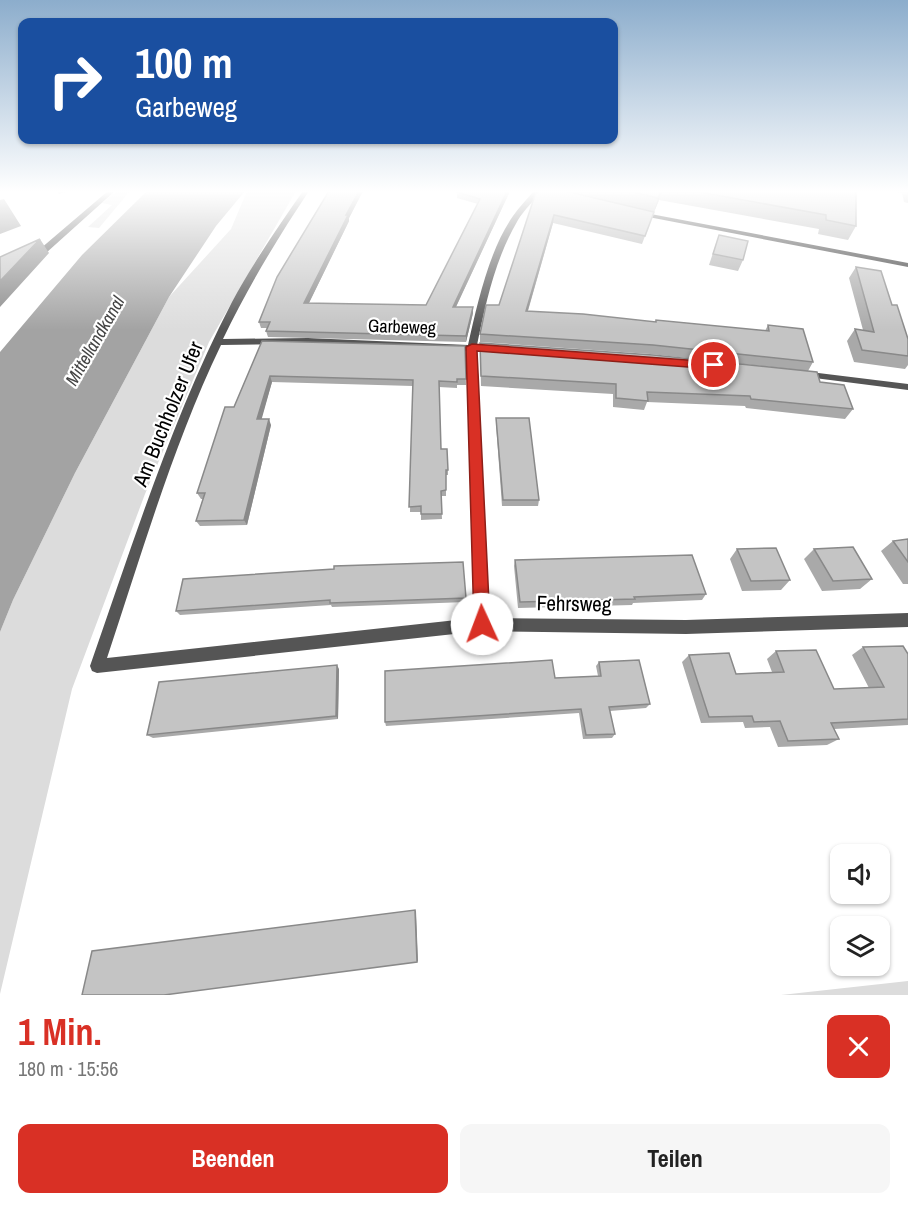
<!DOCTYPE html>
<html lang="de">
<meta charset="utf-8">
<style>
body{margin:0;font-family:"Archivo Narrow",sans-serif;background:#f6f6f6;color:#222;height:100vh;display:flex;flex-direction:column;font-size:22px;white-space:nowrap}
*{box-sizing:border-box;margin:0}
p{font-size:20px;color:#767676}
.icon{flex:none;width:33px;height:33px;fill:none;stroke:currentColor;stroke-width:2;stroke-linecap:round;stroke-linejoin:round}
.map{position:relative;height:995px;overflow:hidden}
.details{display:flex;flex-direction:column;background:#fff;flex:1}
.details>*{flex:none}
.banner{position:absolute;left:18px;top:18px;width:600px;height:126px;border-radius:12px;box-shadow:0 2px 4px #0004;background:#1a4fa0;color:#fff;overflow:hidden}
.fabs{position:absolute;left:830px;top:844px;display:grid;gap:12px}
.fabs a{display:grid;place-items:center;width:60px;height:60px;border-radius:12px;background:#fff;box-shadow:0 2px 4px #0004;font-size:30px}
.pin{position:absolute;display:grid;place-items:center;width:51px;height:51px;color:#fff;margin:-26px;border:3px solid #fff;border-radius:50%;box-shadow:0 2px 6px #0007}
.me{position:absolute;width:66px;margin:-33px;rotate:358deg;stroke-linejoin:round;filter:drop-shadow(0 0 4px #0008)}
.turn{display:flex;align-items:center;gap:21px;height:126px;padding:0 18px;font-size:27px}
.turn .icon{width:78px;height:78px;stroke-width:2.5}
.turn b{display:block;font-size:42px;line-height:51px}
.round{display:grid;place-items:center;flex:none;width:63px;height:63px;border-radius:12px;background:#f6f6f6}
.head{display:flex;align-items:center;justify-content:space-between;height:102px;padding:0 18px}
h1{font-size:36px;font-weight:800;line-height:45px;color:#d93025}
.button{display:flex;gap:12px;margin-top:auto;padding:12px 18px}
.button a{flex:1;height:69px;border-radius:12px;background:#d93025;color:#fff;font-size:24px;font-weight:800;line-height:69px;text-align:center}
.button a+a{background:#f6f6f6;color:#222}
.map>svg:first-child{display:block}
.green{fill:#dcdcdc}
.water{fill:#a3a3a3}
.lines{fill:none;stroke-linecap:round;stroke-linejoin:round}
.street{fill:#555;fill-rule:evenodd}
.secondary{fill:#222;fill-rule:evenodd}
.wall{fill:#a9a9a9}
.shaded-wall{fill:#898989}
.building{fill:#c4c4c4;stroke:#898989;stroke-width:1.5}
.route{fill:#d93025;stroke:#8d1f18;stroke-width:1.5}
.labels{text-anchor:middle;stroke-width:4.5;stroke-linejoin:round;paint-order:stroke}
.far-street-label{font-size:18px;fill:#000;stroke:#fff}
.far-water-label{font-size:18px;font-style:italic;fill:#444;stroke:#fff}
.street-label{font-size:21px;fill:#000;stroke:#fff}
</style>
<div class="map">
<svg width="908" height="995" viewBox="0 0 908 995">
<rect width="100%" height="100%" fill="#fff"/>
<path class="green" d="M117 191H130L99 228 88 227 112 205 102 203Z
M247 191H296L209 342 145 494 72 689 0 994V632L13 600 75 473 169 297 231 229Z
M908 981V995H781Z"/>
<path class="water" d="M147 191H245L216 226 169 297 75 473 13 600 0 632V352L82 255Z"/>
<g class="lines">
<path class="street" d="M108 191H115L46 253 35 259H29V255L40 249Z
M303 191H309C277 239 248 287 223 339L308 338 468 345C477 305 489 250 513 216 519 207 527 199 534 191H541C534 201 524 210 518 220 495 259 486 302 477 345L495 346 500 349 495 352 477 351 489 618 686 620 908 613V627L686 634 482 631 97 673 92 671 90 666C133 543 172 418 232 302 253 263 278 227 303 191ZM308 344 467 351 475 618 107 658C142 553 173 445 221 345Z
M802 371 908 384V390L799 376V372Z"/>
<path class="secondary" d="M635 211 908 263V267L638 215 634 213Z"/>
</g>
<path class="wall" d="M329 191H363L349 218V221L309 303 426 305 478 204 457 198V192L459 191H510L456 307H473V313L466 342 268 337 266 331 267 328H261L259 322Z
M539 191H856V226L848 240 818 234 819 229 659 200 654 212 618 204 651 220 642 244 553 223 528 311 655 322 656 320 765 331 768 325 813 362 808 371 650 354 480 342V334L499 305Z
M893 191H908V203L904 202 902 193Z
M719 235 743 260 738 271 709 265Z
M856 267 892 305 908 339V365L905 369 854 362 847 341 855 329 863 330 849 278Z
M262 341 465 346 466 385H457V388L439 387 441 449 448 470V475H446V496H441L442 519 421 520V512H410L413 386 272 382 261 419 271 425 247 525 200 526 196 521 203 499H201L197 493Z
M480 343 820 382 853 409 845 419 746 408 745 406 647 402 644 410 613 407V394L481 386Z
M496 418 539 500 538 506H502L496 424Z
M908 539V584H903L881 551 893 541Z
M737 549 790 580 781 590 742 591 730 559Z
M814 549 872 579 860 589 822 591 804 559Z
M515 560 706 594 702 600 633 603 632 605 518 608 514 566Z
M183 579 466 598V602L332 607 331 605 180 615 176 611Z
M863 647 908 654V725L834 729 839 739 827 745 778 747 770 727 745 728 743 722 701 723 682 662 689 655 736 674 772 672 767 659 776 651 834 689 869 688 852 655Z
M599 662 650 704 646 708 610 711 615 734 612 738 583 739 579 713 386 726 385 722 555 678 598 676 596 666Z
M339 669 338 719 153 738 147 735Z"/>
<path class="shaded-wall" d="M57 191H67L59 194Z
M359 191H363L349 218V221L306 309 304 303 346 215Z
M507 191H510L453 313V307Z
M661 191 659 200 654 212 658 198Z
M4 199 21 226 0 234V200Z
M554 215 553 223 525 320 526 311Z
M40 239 49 253 0 307V281Z
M473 307V313L466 342V336Z
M270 376 272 382 260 425 257 419Z
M269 419 271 425 247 525 244 520Z
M337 665 339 669 338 719 336 716Z
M415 910 416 911 418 961 417 962Z"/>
<path class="building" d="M329 191H359L346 215H348L304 303 426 305 480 199 457 192 459 191H507L453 307H473L466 336 266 331 270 322H259L277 277Z
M539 191H565L654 212 645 236 554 215 526 311 583 314 656 322V320L769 331 768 325 803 329 813 362 653 345 480 334 486 305H499L535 195Z
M629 191H661L658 198Z
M694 191H856V226L826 220V215Z
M719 235 748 241 743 260 713 254Z
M40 239 0 281V257Z
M856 267 881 271 892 305H897L908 339V356L862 350 855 329 874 332Z
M262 341 465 346 466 379H457V382L439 381 441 449H447L448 470H446V490L441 491 442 514H421V506L409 507 413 380 270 376 257 419H269L244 520 196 521 205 493H197L225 407H234Z
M480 343 653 355 817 372 820 382 844 385 853 409 751 399 750 396 647 392 648 401 616 398V384L481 376Z
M496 418H529L539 500H503Z
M908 539V562L893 541Z
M853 547 872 579 833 581 814 549Z
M776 548 790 580 751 581 737 549Z
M692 555 706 594 634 597 635 599 520 602 515 560Z
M463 562 466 598 330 603V600L176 611 183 579 334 569V566Z
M903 646 908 654V719L831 723 839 739 788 741 780 721 754 722 752 716 709 717 689 655 729 653 736 674 784 672 776 651 816 650 834 689 884 687 863 647Z
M552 660 555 678 601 676 599 662 639 660 650 704 609 707 615 734 586 735 581 709 385 722V671Z
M337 665 336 716 147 735 159 682Z
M415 910 417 962 164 995H82L92 951Z"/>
<linearGradient id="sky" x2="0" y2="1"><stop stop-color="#8cadcc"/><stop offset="0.58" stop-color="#fff"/><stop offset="1" stop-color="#fff" stop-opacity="0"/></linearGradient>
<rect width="908" height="330" fill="url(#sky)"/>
<path class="route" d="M472 344 714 362 719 365 714 369 477 351 490 624 487 629 482 631 476 629 474 624 466 347Z"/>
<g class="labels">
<g class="far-street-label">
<text transform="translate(402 327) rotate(2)" y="6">Garbeweg</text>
</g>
<g class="far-water-label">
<text transform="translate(95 341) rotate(-60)" y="6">Mittellandkanal</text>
</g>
<g class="street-label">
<text transform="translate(168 414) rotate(-68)" y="7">Am Buchholzer Ufer</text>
<text transform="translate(574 604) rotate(1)" y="7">Fehrsweg</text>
</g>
</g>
</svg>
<div class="fabs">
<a><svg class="icon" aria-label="sound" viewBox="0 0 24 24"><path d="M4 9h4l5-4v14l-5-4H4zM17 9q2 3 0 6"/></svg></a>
<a><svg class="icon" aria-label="layers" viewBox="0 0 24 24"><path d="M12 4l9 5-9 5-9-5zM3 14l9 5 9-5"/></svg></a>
</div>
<div class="pin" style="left:714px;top:365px;background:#d93025"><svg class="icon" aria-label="arrive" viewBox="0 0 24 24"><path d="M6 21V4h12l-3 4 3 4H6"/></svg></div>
<svg class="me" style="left:482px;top:624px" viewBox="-20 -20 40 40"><circle r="19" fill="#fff"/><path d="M0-13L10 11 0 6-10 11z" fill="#d93025"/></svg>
<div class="banner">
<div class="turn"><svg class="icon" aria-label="right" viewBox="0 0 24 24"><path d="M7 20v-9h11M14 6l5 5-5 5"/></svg><div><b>100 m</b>Garbeweg</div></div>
</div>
</div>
<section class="details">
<div class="head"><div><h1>1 Min.</h1><p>180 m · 15:56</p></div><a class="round" style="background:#d93025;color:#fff"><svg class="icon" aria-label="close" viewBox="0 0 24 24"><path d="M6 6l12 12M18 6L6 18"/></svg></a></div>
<div class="button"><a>Beenden</a><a>Teilen</a></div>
</section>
